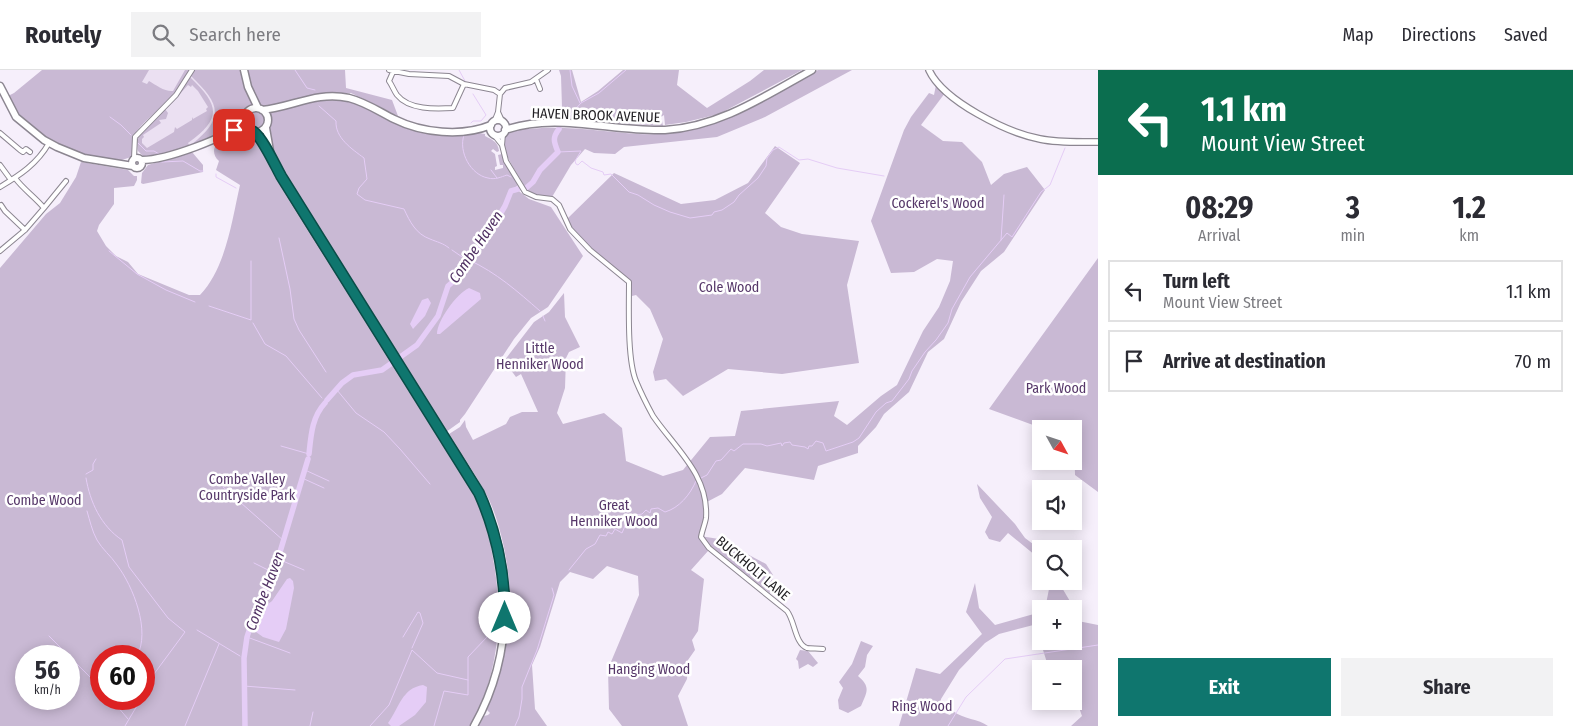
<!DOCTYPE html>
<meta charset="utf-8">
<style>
body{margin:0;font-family:"Fira Sans Condensed",sans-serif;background:#f2f2f3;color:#2b2b33;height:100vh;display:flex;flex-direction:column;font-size:19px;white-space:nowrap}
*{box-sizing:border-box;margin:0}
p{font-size:16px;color:#7c7c81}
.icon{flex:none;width:28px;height:28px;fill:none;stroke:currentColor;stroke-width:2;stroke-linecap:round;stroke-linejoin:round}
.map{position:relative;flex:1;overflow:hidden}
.sheet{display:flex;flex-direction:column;background:#fff;width:475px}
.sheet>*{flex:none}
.banner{background:#0b6e4f;color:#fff;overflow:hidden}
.needle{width:32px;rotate:130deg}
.buttons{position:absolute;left:1032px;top:350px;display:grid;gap:10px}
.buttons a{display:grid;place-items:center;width:50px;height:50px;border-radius:0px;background:#fff;box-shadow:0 2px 12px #0003;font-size:25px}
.speed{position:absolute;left:15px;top:575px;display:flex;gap:10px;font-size:25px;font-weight:700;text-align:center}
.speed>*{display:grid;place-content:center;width:65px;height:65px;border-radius:50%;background:#fff;box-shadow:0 2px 12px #0003;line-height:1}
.speed small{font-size:12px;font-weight:400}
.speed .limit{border:8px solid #d22;background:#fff;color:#111}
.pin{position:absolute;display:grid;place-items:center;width:42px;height:42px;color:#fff;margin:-21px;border-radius:10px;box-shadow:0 2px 8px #0006}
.me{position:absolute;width:55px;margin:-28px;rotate:0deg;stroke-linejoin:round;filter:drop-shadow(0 0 4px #0008)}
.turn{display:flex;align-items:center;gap:18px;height:105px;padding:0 20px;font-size:22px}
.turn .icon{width:65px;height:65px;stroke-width:2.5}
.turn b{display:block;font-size:35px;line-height:42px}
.eta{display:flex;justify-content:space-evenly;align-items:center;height:85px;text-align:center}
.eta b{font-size:30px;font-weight:700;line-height:35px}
.cta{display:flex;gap:10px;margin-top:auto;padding:10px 20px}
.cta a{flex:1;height:58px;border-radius:0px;background:#0f766e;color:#fff;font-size:20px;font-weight:700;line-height:58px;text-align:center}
.cta a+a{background:#f2f2f3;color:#2b2b33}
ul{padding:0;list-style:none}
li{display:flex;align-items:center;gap:15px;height:62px;margin:0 10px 8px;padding:0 10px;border:2px solid #e1e1e2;border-radius:0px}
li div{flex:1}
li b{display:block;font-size:19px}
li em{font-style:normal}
header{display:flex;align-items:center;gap:30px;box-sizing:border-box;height:70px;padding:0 25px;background:#fff;border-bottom:1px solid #e1e1e2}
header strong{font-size:24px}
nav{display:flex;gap:28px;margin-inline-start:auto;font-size:18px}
.search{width:350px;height:45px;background:#f2f2f3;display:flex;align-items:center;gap:12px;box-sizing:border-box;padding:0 18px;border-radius:0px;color:#7c7c81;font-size:19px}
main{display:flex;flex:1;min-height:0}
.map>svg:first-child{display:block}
.built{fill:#ebe0f2}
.green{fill:#c9b9d4;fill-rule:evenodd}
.water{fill:#e5cdf6}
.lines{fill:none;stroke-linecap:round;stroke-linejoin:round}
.stream{stroke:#e5cdf6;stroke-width:1}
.river{stroke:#e5cdf6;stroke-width:5.5}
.street-casing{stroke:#8c8691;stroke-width:6}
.secondary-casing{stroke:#8c8691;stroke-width:8}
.primary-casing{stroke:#8c8691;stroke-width:9}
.street{stroke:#fff;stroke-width:4}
.secondary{stroke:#fff;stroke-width:5.5}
.primary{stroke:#fff;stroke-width:6}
.route-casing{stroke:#0a4d48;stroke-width:12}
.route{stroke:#0f766e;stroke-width:9}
.labels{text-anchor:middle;stroke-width:5;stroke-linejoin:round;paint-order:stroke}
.street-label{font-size:14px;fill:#242226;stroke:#fff}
.park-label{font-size:14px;fill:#563769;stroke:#fff}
.water-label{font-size:15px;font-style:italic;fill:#503163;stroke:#fff}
</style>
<header>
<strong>Routely</strong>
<div class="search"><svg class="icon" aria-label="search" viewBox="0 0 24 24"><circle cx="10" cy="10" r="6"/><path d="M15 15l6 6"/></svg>Search here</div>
<nav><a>Map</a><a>Directions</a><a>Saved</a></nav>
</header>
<main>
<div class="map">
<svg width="1098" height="656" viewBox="0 0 1098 656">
<rect width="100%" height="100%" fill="#f6effb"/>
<path class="built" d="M148 0H233L227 49 192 74 167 81V83L141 84 139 80 127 83 107 41Z"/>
<path class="green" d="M42 0H149L142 12 147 14 149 11C156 15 165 22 173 21L185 0H189C182 11 175 23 166 33 156 43 142 52 135 64 130 72 134 79 131 87L119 91 109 90 107 88V89C77 86 31 67 15 41 12 36 10 31 8 26L14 23Z
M194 0H345L346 18 392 30 398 46 351 23H346L345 31C366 33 386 50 406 57 429 66 455 64 479 63L485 64V66C493 70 498 72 499 81L497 82 493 79 491 81 495 84 497 96 495 97V100L503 98V95H500L498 85 502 84 504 91 518 115 515 118 529 129 551 137 583 186 548 237 531 248 514 269 465 344 460 350V352L439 367C457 395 477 425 487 457 490 465 491 474 492 483 504 541 500 604 470 656H0V198L46 144 60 133 76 107 81 92 128 100 134 106H137V110L134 116 114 118V134L99 155 97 161 106 176 116 186 128 192 138 204 189 225H200C226 198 232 150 240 115L216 100 219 91C206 79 221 66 236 65 240 65 245 66 248 67L241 50 243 40C233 61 212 67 192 74 226 47 219 33 191 6ZM26 586H69V629H26ZM101 586H144V629H101Z
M559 0H572L581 32 598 21 623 0H679L677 15 707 38 750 11 764 0H802L719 44 686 52 665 55 664 45 657 50 659 52 662 51 663 56 566 49 567 42 562 37 561 6Z
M818 0H852L765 47 717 67 624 77 615 84 594 83 585 79 571 95 552 127 536 126 526 121C524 109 492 75 508 63 513 59 523 59 530 59 567 55 602 62 639 64 710 68 759 33 818 0Z
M190 7C219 35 223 48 188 73L189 75 151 88 144 87 138 81 137 68 165 39 168 43 166 49 159 50 161 53 143 65 144 67 142 69V73L147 78 174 62 175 57 177 59 192 50V47L193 49 207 41 206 39 208 37 198 21 192 15 191 17 188 15 170 35Z
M936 15 945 23 921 55 943 71 962 72 982 92 991 115 1004 104 1027 97 1045 120 1004 182 981 201 961 232 944 269 928 282 909 322 884 344 876 357 858 376V383L818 396 814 410 745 398 722 424 703 434 704 449 700 466 719 469 766 494 773 505 770 523 706 477 708 481 691 500 704 509 698 561 692 570 695 580 688 590 687 609 678 626 688 656H622L609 639 608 599 639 525 638 506 607 496 593 509 570 502 560 512 540 577 532 595 535 639 547 656H479L484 646 488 645 490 643 487 640 488 637C510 581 516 531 503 473 499 456 494 438 485 422 474 402 461 384 449 364L460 357 465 350 466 357 473 370 506 354 510 347 522 342H538L521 304 516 307 504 291 534 252 549 242 564 223 565 247 580 277 569 282 566 288 565 318 557 343 563 354 604 343 622 358 626 391 663 406 683 400 710 367 735 366 741 341 839 331 834 346 847 355 881 326 897 315 923 261 939 237 950 211 953 191 937 189 914 202 891 203 871 151 904 60 911 47 929 23 934 25Z
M775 76 800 93 765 143 781 157 802 164 859 171 847 215 859 293 782 304 728 299 683 326 666 309 655 311 653 302 663 269 650 239 636 225 632 226 631 211C611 194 578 172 567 149L614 103 681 134 715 130 748 113Z
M192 82 203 95V102L143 114 141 113 142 103 148 95Z
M1098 188V422L1075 405 1074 359H1044L989 339Z
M977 414 1015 454 1025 468 1041 480V490L1008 463 1000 472 989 469 985 462 992 447 980 428Z
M1047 511H1058L1071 533 1070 539H1045L1049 519Z
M975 513 979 538 995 555 1041 542V553L999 564 985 573 959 600 941 629 939 641 950 645 953 641C963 649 979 649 988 656H899L916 598 940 604 982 564 966 542Z
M1078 551 1098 555V656H1071L1082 646 1074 623V599H1049L1043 580 1080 574 1074 565V554Z
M861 571 873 576 867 585 865 597 858 606C871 617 867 622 861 636L848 643 839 639 838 630 843 618 839 612 852 594Z
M800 580 808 581 818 593 813 597 808 594 799 599 798 591 796 589Z"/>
<path class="water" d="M469 218 480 223 481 229 440 264H437C437 251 457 223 469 218Z
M428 228 431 233 425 246 413 259 410 254 422 230Z
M290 508 293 511 294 518 286 559 279 572 263 567 256 562 258 548 264 537 272 531 287 509Z
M423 615 427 617 426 632 415 645 399 656H391L388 653C399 638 402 618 423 615Z"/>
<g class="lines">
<path class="stream" d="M295 0 307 18 315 20
M459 0 465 11
M570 0 572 16 580 33
M319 36 336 51C335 68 352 79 364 88L367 109 359 118 357 124 365 130 404 139C410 152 416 164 430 169 437 172 443 173 449 178
M570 45 581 33 599 23 626 0
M110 47 121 55 131 65
M471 53 473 51H481L486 45 473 24
M464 65C458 82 471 105 488 108 495 110 501 107 507 105L511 107
M138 73 146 81H154L159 84
M558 82 581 81 575 91 576 94 578 95 582 91 591 98 603 102 604 105 611 104 629 122 638 125 654 135 670 142 690 148 712 145 714 142 722 140 734 132 739 125 758 108 766 96 767 88 773 80 779 77 799 90 808 89 837 98 884 106
M162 92 183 91 200 101H203
M491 100 497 108
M216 104V107L236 118
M279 168 290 219 294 249 299 260 326 302
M1001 170 1004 125
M452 180 468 191
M109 181 137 204 166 220 195 232
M469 190C497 203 517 221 540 241
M209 236 251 250V191
M543 246 545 251
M253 253 265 274 286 286 322 328
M337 320 356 343 384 362 400 379 430 414
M281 376 309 384
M305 400 329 411
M86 404 93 400V394L96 389
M86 408C90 432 101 456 122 470L129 497 168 548 185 562 154 604 144 623
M302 408 324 418
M701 408 707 405 716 391 721 390 731 379 734 381 743 374H761L767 376 781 373 782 376 784 373 790 372 792 375 805 377 808 379 809 376H812L816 371 823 373 826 381 853 372 859 368 876 342 886 333 892 331 909 309 912 301 925 282 936 270 948 253 952 239 970 207 1007 163 1012 167 1041 122 1050 115 1065 78
M223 417 284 471
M87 441C90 451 92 461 97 470 102 479 111 486 117 495 133 516 151 561 137 586
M278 489 304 500
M254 493 274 503
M569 500 586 479 595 474 600 465 606 466 608 462 612 464 615 459 622 463 625 456 636 445 642 444 646 440 650 443 651 439 658 438 665 442C679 438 690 425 696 411
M197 560 240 586
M49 566 101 618
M247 567 290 583
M403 567 418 542 420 543 423 553 412 578
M244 616 295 620
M111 629 128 649
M125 656 141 629
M185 656 219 574
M310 656 313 642
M370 656 389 635 412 580 437 603 468 610
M434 656 444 621 468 625V587L487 567
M515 656 519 647 522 629V617L537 580 554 525 552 518
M948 656 966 627 1005 589 1098 575"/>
<path class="river" d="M525 119 533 112 540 100 558 82C554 72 552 68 559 59
M327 330 342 313 353 305 382 300 417 275 438 246 448 216 456 209 495 153 505 136 511 121 518 119
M309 384C311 365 312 347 325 333
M245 656 244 588 247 567 258 533 274 502 308 389"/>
<defs>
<path id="street" d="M389 0 409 4 449 6 464 14 494 20 500 24
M393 2 389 11C392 15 394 21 397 25 409 40 435 39 453 38L464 14
M536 9 540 19
M494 52 498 42
M503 53 498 42 500 24 505 18 531 12 548 0
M0 63 20 80 23 82 26 79 30 82
M503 64 502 75 506 91 525 122 536 127 552 129 559 135 570 159 590 180 629 212C629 237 627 289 636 311 641 323 647 335 653 346 675 378 709 405 706 448 705 454 702 461 701 467L709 478 787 541C795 551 795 574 807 578 812 579 818 578 823 579
M494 65 502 75
M134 88 135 67 176 25 192 0
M0 95 11 110
M0 117C20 105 37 94 49 73
M1 135 5 141 25 160
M44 138 66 111
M0 181 25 160 44 138C35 127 24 120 15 108"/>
<path id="secondary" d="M929 0C943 31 1008 63 1040 69 1059 73 1079 72 1098 72"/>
<path id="primary" d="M244 0 248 17 258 38
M0 16 16 47 44 70 57 77 84 88 133 96
M244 50a12 12 0 1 1 24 0a12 12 0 1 1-24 0Z
M262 40C293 37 316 21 349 28 365 32 380 42 394 49 422 63 462 67 491 55
M490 58a8 8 0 1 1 16 0a8 8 0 1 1-16 0Z
M266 58 270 81
M505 60C556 42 612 62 665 60 719 57 765 26 812 0
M254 62C267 75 273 92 281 107 301 142 323 176 345 210 369 248 392 287 417 325 438 357 462 389 479 424 515 496 514 585 474 656
M132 93a5 5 0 1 1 10 0a5 5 0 1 1-10 0Z
M142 90C165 90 228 68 244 51"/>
</defs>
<use href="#street" class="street-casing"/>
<use href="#secondary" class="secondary-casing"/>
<use href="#primary" class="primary-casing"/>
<use href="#street" class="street"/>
<use href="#secondary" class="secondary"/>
<use href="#primary" class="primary"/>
</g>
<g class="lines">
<defs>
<path id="route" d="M234 60 227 64C236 62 247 57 254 62 262 67 276 97 281 106L479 423C497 463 505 503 505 548"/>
</defs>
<use href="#route" class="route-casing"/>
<use href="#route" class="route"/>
</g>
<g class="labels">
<g class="street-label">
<text transform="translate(596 45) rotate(2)" y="5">HAVEN BROOK AVENUE</text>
<text transform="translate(753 498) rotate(40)" y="5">BUCKHOLT LANE</text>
</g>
<g class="park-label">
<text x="938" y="138">Cockerel's Wood</text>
<text x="729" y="222">Cole Wood</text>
<text x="540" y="283">Little<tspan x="540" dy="16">Henniker Wood</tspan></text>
<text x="1056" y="323">Park Wood</text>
<text x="247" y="414">Combe Valley<tspan x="247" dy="16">Countryside Park</tspan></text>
<text x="44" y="435">Combe Wood</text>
<text x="614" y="440">Great<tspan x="614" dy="16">Henniker Wood</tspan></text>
<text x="649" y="604">Hanging Wood</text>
<text x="922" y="641">Ring Wood</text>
</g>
<g class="water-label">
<text transform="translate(476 177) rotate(-56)" y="5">Combe Haven</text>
<text transform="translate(265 521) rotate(-69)" y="5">Combe Haven</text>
</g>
</g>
</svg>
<div class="buttons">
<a><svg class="needle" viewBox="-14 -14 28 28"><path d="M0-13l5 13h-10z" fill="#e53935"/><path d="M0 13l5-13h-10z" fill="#7c7c81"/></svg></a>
<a><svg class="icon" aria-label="sound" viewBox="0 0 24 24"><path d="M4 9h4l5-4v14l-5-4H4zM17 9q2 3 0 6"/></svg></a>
<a><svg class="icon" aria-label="search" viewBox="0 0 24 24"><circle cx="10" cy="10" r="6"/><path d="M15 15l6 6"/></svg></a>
<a>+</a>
<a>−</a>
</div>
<div class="speed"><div>56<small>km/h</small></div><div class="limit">60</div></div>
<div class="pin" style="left:234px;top:60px;background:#d93025"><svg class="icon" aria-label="arrive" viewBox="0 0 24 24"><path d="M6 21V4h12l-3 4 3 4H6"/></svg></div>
<svg class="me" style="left:505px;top:548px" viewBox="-20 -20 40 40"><circle r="19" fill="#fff"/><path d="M0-13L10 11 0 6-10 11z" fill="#0f766e"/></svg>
</div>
<section class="sheet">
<div class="banner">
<div class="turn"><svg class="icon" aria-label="left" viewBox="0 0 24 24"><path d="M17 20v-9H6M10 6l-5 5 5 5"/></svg><div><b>1.1 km</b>Mount View Street</div></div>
</div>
<div class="eta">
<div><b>08:29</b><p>Arrival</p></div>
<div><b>3</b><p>min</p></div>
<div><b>1.2</b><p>km</p></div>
</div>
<ul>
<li><svg class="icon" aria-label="left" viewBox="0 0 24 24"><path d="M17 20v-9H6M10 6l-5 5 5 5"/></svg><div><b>Turn left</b><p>Mount View Street</p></div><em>1.1 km</em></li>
<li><svg class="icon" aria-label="arrive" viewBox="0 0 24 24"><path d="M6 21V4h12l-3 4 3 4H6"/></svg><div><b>Arrive at destination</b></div><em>70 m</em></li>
</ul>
<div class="cta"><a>Exit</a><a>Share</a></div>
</section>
</main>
